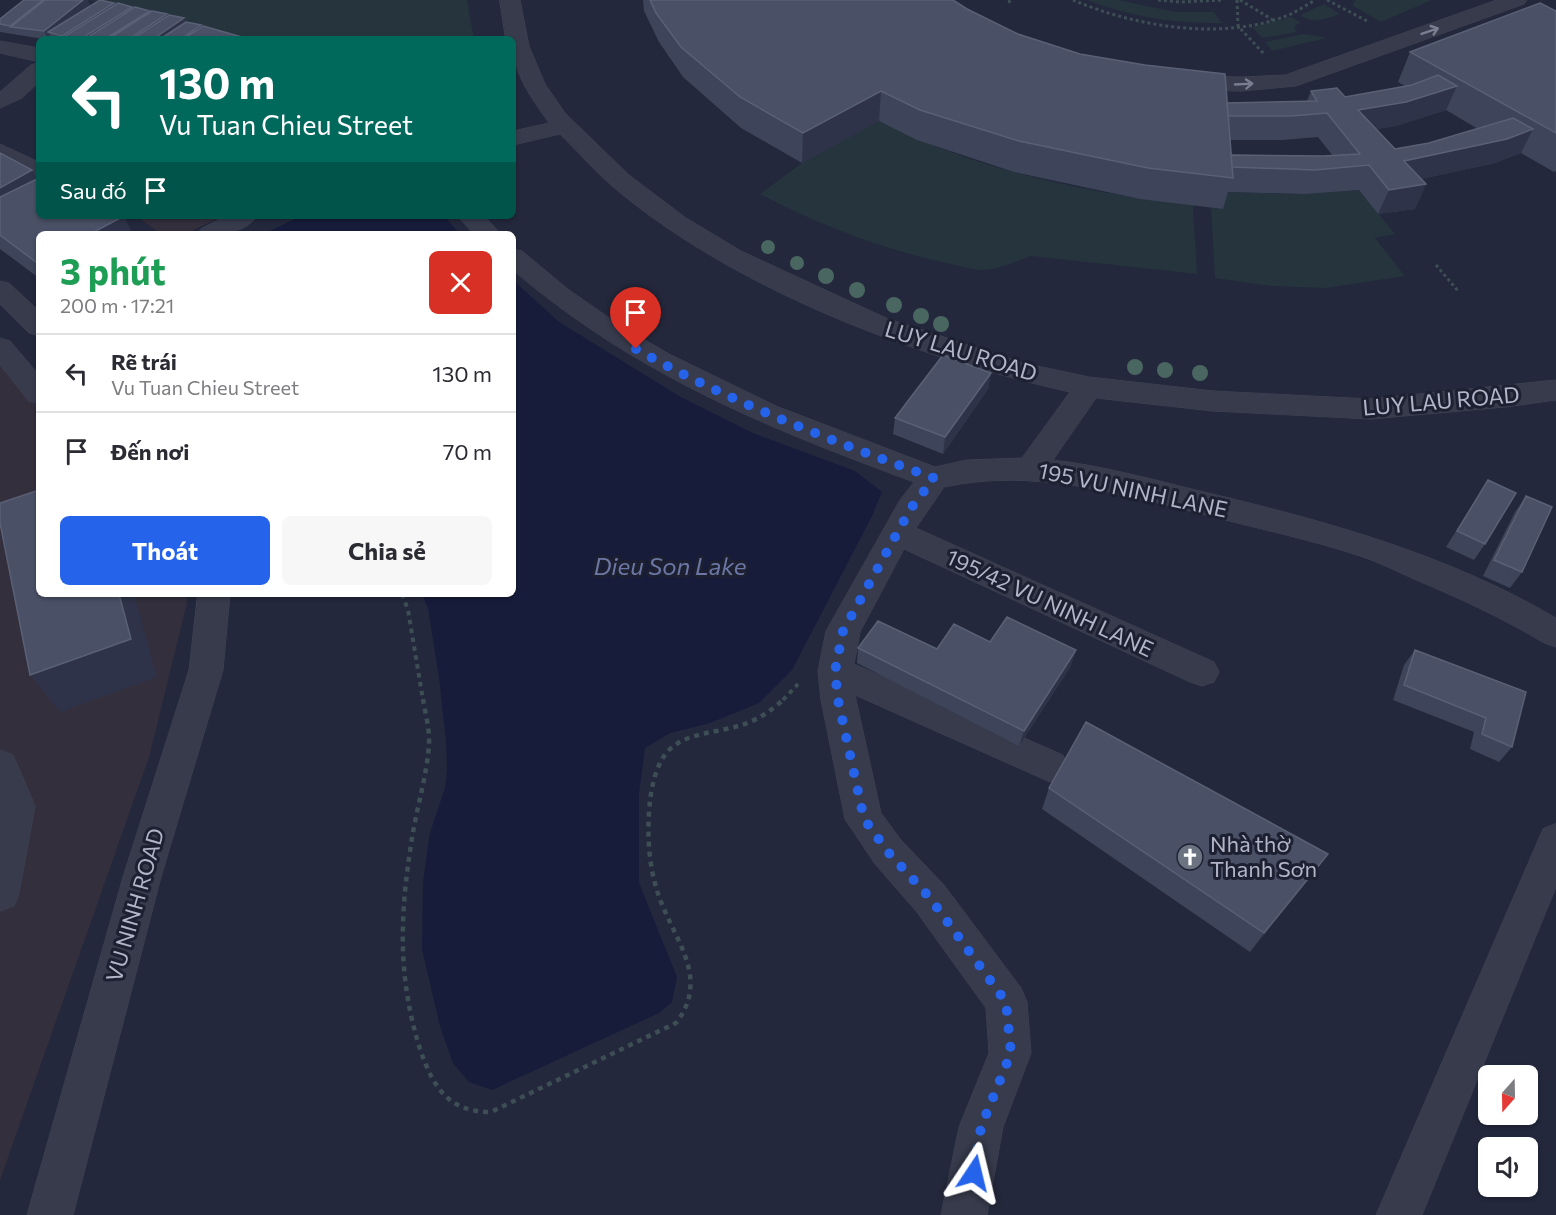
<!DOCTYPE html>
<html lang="vi">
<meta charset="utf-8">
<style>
body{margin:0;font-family:Commissioner,sans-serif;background:#f7f7f7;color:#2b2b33;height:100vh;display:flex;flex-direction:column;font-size:22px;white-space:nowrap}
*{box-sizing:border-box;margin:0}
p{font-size:20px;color:#7c7c81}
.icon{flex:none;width:33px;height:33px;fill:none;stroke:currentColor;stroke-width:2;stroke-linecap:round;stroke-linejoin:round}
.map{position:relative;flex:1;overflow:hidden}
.side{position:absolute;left:36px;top:231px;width:480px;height:366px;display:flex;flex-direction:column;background:#fff;border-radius:9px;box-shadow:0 2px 4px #0004}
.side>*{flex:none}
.top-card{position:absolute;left:36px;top:36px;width:480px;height:183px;border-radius:9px;box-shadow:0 2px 4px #0004;background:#00695c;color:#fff;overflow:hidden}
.needle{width:39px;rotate:200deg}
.fabs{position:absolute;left:1478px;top:1065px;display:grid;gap:12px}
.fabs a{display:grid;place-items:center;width:60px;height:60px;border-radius:9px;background:#fff;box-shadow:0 2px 4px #0004;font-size:30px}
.pin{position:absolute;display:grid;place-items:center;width:51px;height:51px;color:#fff;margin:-62px -26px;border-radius:50% 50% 50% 0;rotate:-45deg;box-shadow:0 0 6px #0007}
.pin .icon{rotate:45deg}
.me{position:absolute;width:66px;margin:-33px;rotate:10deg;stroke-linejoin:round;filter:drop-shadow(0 0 4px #0008)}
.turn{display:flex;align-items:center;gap:21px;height:126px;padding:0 24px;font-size:27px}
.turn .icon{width:78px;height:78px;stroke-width:2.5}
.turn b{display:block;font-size:42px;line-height:51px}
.then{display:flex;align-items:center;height:57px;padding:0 24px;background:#0003;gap:12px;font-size:22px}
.round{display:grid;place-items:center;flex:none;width:63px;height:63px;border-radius:9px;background:#f7f7f7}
.headline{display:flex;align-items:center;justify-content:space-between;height:102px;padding:0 24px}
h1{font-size:36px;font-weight:700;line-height:45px;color:#1e9e55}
.button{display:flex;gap:12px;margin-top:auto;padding:12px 24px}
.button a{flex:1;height:69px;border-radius:9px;background:#2563eb;color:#fff;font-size:24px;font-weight:700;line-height:69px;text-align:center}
.button a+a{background:#f7f7f7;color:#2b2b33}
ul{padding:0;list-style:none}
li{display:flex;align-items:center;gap:18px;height:78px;padding:0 24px;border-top:2px solid #e1e1e2}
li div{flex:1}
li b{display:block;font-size:22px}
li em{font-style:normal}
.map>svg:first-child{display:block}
.medical{fill:#342f3d}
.green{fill:#25343d}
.water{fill:#161c3a}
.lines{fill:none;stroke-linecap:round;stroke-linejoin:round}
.minor-casing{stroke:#404455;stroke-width:1}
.path-far2{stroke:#3e4e55;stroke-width:3;stroke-dasharray:3 3;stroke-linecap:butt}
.path-far1{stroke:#3e4e55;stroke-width:4;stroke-dasharray:4.5 4.5;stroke-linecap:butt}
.path{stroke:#3e4e55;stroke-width:4.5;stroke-dasharray:5 5;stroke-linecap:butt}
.minor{fill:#373b4c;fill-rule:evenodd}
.tree{fill:#4a6661}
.wall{fill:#3e445a;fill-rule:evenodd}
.shaded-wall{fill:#2e3349}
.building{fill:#4a5066;stroke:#5a6075;stroke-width:1.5}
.oneway{stroke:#7b7e90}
.route{stroke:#2563eb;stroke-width:10;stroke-dasharray:0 18}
.labels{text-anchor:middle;stroke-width:6;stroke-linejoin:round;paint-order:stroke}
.street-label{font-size:22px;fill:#b2b5c8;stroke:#1c2031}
.poi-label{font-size:22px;fill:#b2b5c8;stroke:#1c2031;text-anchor:start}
.water-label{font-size:24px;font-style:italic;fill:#6c77a6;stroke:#1c2031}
</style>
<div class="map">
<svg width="1556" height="1215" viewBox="0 0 1556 1215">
<rect width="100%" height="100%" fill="#23283c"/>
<path class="medical" d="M136 216H223L185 234H161Z
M0 352 39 399V594H186L187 603 149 757 0 1180Z"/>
<path class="green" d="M89 0H467L474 39H245Z
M1087 0H1118L1176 12H1214L1222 23C1176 24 1130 17 1087 0Z
M1355 0H1432L1381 22 1353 6Z
M1324 4 1340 14C1327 19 1312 24 1300 15Z
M1291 17 1300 22 1294 27 1297 32 1262 38 1252 27Z
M1303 34 1327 38 1272 51 1265 42Z
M879 121C976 170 1086 193 1193 205L1197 274 1031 256C1015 262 1000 269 982 270 971 270 957 265 946 263 881 249 819 225 760 194L802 163Z
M1359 190 1395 234 1375 238 1405 276 1325 288 1271 286 1215 278 1211 208 1223 209 1222 192 1306 194Z"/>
<path class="water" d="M301 216H444L460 234H264Z
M513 280 559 322 679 396 755 434 855 471 882 492 872 516 792 670 759 703 710 723 670 733 645 748 639 794V883L677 977 672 1002 659 1013 492 1090 469 1082 453 1063 440 1026 422 949 423 882 430 833 445 788 447 770 446 741 439 677 428 608 422 594H513Z"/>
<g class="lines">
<defs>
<path id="minor" d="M500 0H520L529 46 545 84 565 113 629 175 686 218 741 251 886 318 1023 363 1089 377 1213 391 1370 399 1556 380V400L1505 407 1370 419 1213 411 1096 398 1053 460C1104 466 1154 480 1204 492 1326 521 1447 554 1556 618V647L1544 643C1503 618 1459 598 1414 579 1396 571 1379 562 1360 556 1309 539 1255 528 1202 514 1117 493 1032 468 944 487L916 528 1214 662 1219 672 1214 682 1202 686 1190 682 904 549 860 632 854 664 1063 755 1068 766 1063 777 1050 782 855 695 881 813 901 840 944 885 1021 988 1027 1002 1031 1053 1003 1127 987 1215H941L959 1127 989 1053 986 1008 916 911 875 864 845 819 821 700 818 671 826 631 900 500 914 482C765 427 635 374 513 270V249L522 251 569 290 618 324 669 354 776 406 935 467 967 460 1022 458 1070 392C914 357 735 290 612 186 594 170 577 151 560 134L513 145V131L549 123C529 94 513 75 513 39H506Z
M1497 0H1527L1524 4 1296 86 1242 91 1181 90 1173 88 1170 83 1173 78 1181 76 1242 77 1285 75Z
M0 41 39 48V62L0 53Z
M39 63V82L22 98 0 108V92L31 65Z
M0 144 39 162V178L0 160Z
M226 216H257C244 235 218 234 197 234L201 229Z
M458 216H484L501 234H474Z
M0 281 9 283 39 311V336L29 333 0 304Z
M0 338 10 341 39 375V404L29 401 0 365Z
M198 594H230L223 670 161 877 73 1215H27L123 877 189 670Z
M0 750 13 755 35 806 19 893 14 906 0 911Z
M1556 824V887L1422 1215H1376L1543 829Z"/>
</defs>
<use href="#minor" class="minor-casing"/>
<path class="path-far2" d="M1073 0C1136 27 1225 42 1291 14 1299 10 1307 5 1315 0
M1158 0 1180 2 1224 0
M1237 0 1238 26 1265 55
M1240 0 1273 20
M1327 0 1369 22
M1008 2 1013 0
M1436 265 1459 292"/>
<path class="path-far1" d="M402 594 408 610 423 700
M783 700 798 684"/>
<path class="path" d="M423 699C425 713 430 729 429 744 427 775 417 807 412 838 400 913 397 976 420 1049 433 1087 448 1112 491 1112L676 1023C713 975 669 935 656 887 648 860 647 829 650 801 652 784 657 762 669 750 686 733 715 733 738 726 755 722 771 711 784 699"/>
<use href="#minor" class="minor"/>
</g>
<g class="tree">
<circle cx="768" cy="247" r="7"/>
<circle cx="797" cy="263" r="7"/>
<circle cx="826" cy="276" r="8"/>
<circle cx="857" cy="290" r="8"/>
<circle cx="894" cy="305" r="8"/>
<circle cx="921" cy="316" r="8"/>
<circle cx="941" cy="324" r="8"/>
<circle cx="1135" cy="367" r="8"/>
<circle cx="1165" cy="370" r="8"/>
<circle cx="1200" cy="373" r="8"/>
</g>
<path class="wall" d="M643 0H953L967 9 1018 34 1227 103 1307 101 1311 91 1345 97 1405 86 1398 82 1410 52 1556 11V171L1554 172 1521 153 1495 163 1421 179 1426 184 1415 209 1378 214 1359 190 1306 194 1228 192 1223 209 1140 199 1014 172 917 140 879 121 802 163 741 128 683 77 659 42 644 11ZM1446 110 1478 129 1429 143 1395 149 1376 129 1396 126ZM1318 137 1333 156H1323L1231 155 1230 140H1282Z
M114 3 115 5 133 9 167 16 184 18 185 22 249 39H51V38L49 39H44L0 32V19L90 5 87 8Z
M0 153 32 170 37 179 124 216 132 234H39V278L0 249Z
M991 373 988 389 943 454 893 434 895 418Z
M1488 480 1485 544 1474 560 1446 547Z
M1526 496 1522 572 1510 588 1483 576 1515 512Z
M990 642 1071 666 1019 746 857 663 858 648 937 649Z
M1415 650 1526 692 1512 747 1499 762 1470 749 1474 732 1393 700 1404 665Z
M1049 788 1328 854 1313 874 1250 952 1042 809Z"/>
<path class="shaded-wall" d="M43 0H57L11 27 14 34 10 26Z
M83 0H88L90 5 55 34 48 32 51 38 48 39 44 31Z
M114 3 118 11 65 36 67 39H64L62 36Z
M132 7 135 15 97 39H81Z
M150 11 153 19 122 39H105Z
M167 14 170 23 145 39H129Z
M184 18 187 27 168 39H153Z
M201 25 204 34 196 39H181Z
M1457 86 1446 110 1396 126 1348 134 1358 110Z
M881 91 879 121 802 163 803 133Z
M1533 129 1521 153 1495 163 1394 185 1404 161Z
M32 170 39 182 0 220V188Z
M1426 184 1415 209 1378 214 1389 190Z
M124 216 132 234H90Z
M991 373 988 389 943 454 945 437Z
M119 594H134L157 677 60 712 30 675Z
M1076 650 1071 666 1019 746 1024 731Z
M1328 854 1313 874 1250 952 1264 933Z"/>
<path class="building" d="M24 0H43L10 26 0 24V19Z
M45 0H83L44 31 11 27Z
M100 0 114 3 62 36 48 32Z
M650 0H953L967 9 1018 34 1080 54 1145 65 1225 74 1233 178 1148 168 1019 141 920 110 881 91 803 133 740 97 681 47 656 13Z
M118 3 132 7 81 39 65 36Z
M1540 3 1556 11V133L1410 52Z
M135 7 150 11 105 39H85Z
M152 11 167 14 129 39H108Z
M169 15 184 18 153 39H132Z
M186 22 201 25 181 39H160Z
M203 26 249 39H183Z
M1438 75 1457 86 1406 102 1358 110 1395 149 1429 143 1513 118 1533 129 1507 139 1404 161 1426 184 1389 190 1369 165 1315 170 1232 167 1231 155 1323 156 1360 154 1327 113 1291 116H1228L1227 103 1317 101 1311 91 1337 88 1345 97 1412 85Z
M0 153 32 170 0 188Z
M39 178V216H124L90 234H39V260L36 262 0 235V197Z
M943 355 991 373 945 437 895 418Z
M1488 480 1516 493 1485 544 1457 531Z
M39 490V594H119L131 639 30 675 0 523V503Z
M1526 496 1552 507 1522 572 1494 560Z
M1007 617 1076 650 1024 731 858 648 878 621 937 649 954 624 990 642Z
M1415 650 1526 692 1512 747 1482 734 1486 718 1404 685Z
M1086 722 1328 854 1264 933 1049 788Z"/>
<defs><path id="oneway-shaft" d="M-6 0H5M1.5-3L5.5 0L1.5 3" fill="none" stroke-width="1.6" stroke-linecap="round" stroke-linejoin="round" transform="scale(1.5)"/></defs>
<g class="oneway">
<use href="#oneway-shaft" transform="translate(1430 31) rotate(-19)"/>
<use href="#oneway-shaft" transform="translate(1244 84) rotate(-3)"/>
</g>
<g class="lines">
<path class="route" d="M636 349C730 402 832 441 934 478L911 508 843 631 835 671 838 700 864 819 888 852 930 898 1006 1002 1011 1053 981 1127 974 1173"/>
</g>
<defs>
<symbol id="church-disc" viewBox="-11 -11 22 22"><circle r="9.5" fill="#6b7280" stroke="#1c2031"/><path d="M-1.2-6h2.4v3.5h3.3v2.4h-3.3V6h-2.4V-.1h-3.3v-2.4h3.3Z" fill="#fff"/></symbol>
</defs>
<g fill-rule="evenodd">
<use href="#church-disc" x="1175" y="842" width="30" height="30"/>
</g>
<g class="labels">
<g class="street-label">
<text transform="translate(961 351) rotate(17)" y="8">LUY LAU ROAD</text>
<text transform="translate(1441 401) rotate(-5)" y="8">LUY LAU ROAD</text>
<text transform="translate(1133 490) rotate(12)" y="8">195 VU NINH LANE</text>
<text transform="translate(1050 603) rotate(25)" y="8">195/42 VU NINH LANE</text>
<text transform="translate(135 905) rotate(-74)" y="8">VU NINH ROAD</text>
</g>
<g class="poi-label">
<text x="1210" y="852">Nhà thờ<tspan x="1210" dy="25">Thanh Sơn</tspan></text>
</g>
<g class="water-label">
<text x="670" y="575">Dieu Son Lake</text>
</g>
</g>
</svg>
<div class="fabs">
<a><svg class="needle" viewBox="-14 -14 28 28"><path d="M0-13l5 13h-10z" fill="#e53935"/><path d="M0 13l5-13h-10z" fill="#7c7c81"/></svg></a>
<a><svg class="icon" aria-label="sound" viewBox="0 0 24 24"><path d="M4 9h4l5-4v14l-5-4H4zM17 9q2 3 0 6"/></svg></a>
</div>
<div class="pin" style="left:636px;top:349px;background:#d93025"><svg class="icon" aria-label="arrive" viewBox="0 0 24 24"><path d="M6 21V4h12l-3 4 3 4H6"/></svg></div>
<svg class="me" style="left:974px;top:1173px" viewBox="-20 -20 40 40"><path d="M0-17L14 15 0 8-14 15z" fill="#2563eb" stroke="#fff" stroke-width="4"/></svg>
<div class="top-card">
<div class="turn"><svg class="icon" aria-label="left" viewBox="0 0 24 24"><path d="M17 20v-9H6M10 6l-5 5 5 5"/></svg><div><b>130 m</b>Vu Tuan Chieu Street</div></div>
<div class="then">Sau đó<svg class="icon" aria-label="arrive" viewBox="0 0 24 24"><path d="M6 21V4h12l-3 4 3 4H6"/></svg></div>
</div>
<section class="side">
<div class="headline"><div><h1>3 phút</h1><p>200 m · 17:21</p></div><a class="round" style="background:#d93025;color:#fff"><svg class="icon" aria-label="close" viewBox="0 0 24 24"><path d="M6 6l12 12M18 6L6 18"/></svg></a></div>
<ul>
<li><svg class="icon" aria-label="left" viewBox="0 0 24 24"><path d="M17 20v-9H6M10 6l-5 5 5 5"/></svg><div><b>Rẽ trái</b><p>Vu Tuan Chieu Street</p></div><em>130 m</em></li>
<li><svg class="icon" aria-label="arrive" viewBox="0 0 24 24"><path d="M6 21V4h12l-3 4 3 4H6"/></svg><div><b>Đến nơi</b></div><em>70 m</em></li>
</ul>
<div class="button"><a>Thoát</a><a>Chia sẻ</a></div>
</section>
</div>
